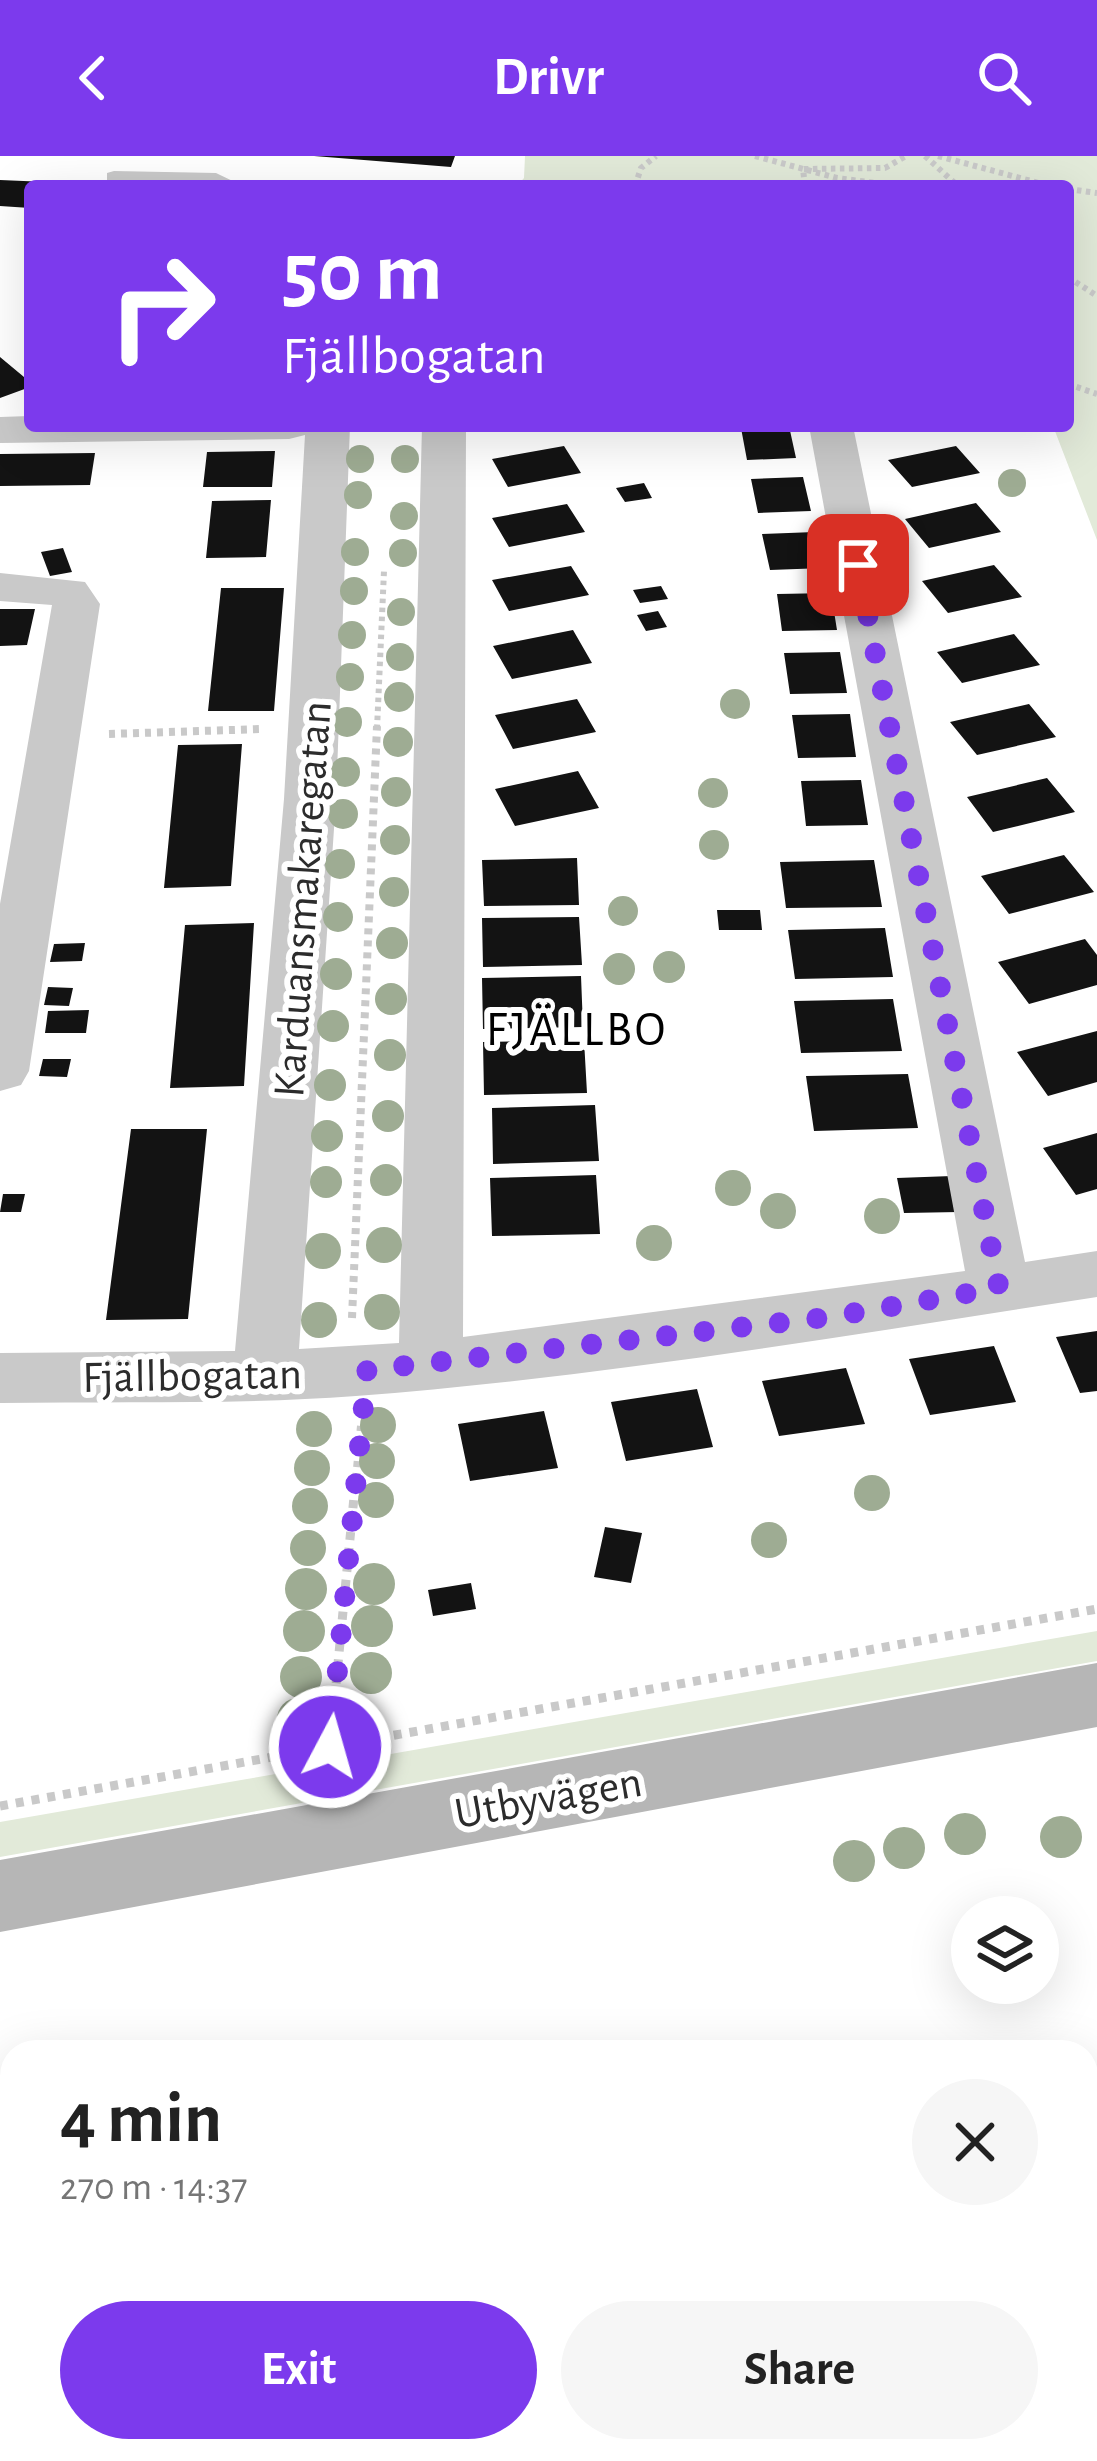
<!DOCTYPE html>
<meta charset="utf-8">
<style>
body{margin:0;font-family:"Alegreya Sans",sans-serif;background:#f6f6f6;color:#222;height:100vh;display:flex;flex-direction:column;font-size:45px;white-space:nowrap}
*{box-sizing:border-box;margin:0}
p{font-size:39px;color:#767676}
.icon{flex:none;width:66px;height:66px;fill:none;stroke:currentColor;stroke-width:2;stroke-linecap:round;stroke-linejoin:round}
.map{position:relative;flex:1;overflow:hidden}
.drawer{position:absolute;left:0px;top:1884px;width:1098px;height:423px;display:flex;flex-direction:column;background:#fff;border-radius:36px 36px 0 0;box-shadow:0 12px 48px #0002}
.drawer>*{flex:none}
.top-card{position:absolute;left:24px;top:24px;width:1050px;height:252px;border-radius:12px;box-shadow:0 12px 48px #0002;background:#7c3aed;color:#fff;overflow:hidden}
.buttons{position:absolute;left:951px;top:1740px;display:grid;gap:24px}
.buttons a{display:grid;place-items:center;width:108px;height:108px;border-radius:50%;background:#fff;box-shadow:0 12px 48px #0002;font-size:60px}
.pin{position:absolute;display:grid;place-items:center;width:102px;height:102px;color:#fff;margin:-51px;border-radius:24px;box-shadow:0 6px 18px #0006}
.me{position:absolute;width:132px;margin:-66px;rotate:6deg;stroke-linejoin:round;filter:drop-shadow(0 0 9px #0008)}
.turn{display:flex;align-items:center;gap:42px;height:252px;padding:0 60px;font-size:54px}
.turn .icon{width:156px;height:156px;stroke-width:2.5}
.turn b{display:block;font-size:84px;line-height:102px}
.round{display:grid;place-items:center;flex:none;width:126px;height:126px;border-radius:63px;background:#f6f6f6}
.head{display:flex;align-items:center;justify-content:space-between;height:204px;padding:0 60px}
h1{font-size:72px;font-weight:600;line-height:90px}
.cta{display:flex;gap:24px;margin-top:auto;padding:24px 60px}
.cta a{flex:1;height:138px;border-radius:72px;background:#7c3aed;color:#fff;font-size:48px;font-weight:600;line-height:138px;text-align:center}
.cta a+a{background:#f6f6f6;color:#222}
header{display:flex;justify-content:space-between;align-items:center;height:156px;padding:0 60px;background:#7c3aed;color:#fff;font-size:54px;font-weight:600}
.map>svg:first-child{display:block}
.green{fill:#e2ead9}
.building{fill:#131313}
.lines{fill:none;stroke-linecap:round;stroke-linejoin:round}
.path-far2{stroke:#c9c9c9;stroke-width:6;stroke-dasharray:4.5 4.5;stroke-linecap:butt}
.path-far1{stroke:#c9c9c9;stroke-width:8;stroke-dasharray:6 6;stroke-linecap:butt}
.path{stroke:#c9c9c9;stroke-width:9;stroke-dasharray:8 8;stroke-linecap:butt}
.lane{fill:#c9c9c9;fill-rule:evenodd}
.street{fill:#c9c9c9;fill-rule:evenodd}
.secondary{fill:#b6b6b6;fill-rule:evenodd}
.tree{fill:#9eac93}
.route{stroke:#7c3aed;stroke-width:21;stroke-dasharray:0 37.8}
.labels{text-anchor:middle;stroke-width:12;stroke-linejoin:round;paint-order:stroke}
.street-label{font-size:45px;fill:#2c2c2c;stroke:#fff}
.neighbourhood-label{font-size:48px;letter-spacing:3px;fill:#000;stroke:#fff}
</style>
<header><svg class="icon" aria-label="back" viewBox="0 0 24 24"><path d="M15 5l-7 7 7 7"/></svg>Drivr<svg class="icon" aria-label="search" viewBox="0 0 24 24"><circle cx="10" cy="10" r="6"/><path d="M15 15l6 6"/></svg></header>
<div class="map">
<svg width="1097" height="2305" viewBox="0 0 1097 2305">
<rect width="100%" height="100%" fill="#fff"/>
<path class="green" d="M525 0H1097V384L1053 270H1068V30H517L524 22Z
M1097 1475V1505L0 1701V1666Z"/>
<path class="building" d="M314 0H455L451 11Z
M0 24 47 26V30H30V52L0 50Z
M0 201 30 226V231L0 242Z
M789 270 796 302 747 304 741 272Z
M564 290 581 317 508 331 492 303Z
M956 290 980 317 912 331 888 304Z
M275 295 272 331H203L207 296Z
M95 297 90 329 0 330V298Z
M803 321 811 355 758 357 751 323Z
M644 327 652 342 625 346 616 332Z
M271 344 266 401 206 402 212 345Z
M976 347 1001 376 929 392 905 363Z
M567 348 585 376 509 391 492 362Z
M815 376 824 412 770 414 762 378Z
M63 392 72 416 50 420 41 396Z
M994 409 1022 441 948 457 922 425Z
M571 410 589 439 509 455 492 424Z
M661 430 668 443 640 447 633 434Z
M221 432H284L274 555H208Z
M831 437 837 474 782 475 777 438Z
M0 453H35L27 489 0 490Z
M658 455 667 471 646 475 637 459Z
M573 474 592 507 512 523 493 490Z
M1014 478 1040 509 962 527 937 496Z
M840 496 847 537 790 538 784 497Z
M577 543 596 576 513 593 495 559Z
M1029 548 1056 581 977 599 950 566Z
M850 558 856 601 798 602 792 559Z
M242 588 231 730 164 732 178 589Z
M578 615 599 652 515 670 495 633Z
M1047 622 1075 656 993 676 967 641Z
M861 624 868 669 806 670 801 625Z
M1064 699 1094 736 1009 758 981 720Z
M577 702 579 749 484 750 482 704Z
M874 704 882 751 786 752 780 706Z
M717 754H760L762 774H719Z
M579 761 582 809 483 811 482 762Z
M254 767 244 930 170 932 185 769Z
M885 772 893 821 795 823 788 774Z
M1085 783 1097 799V829L1029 848 998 806Z
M85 787 82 805 50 806 54 788Z
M581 820 583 871 483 873 482 822Z
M48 831 73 832 69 850 44 849Z
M893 843 902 895 801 897 794 845Z
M89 854 86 877H45L48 855Z
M1097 875V926L1048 940 1017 896Z
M584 884 587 937 484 939 483 886Z
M43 903H71L67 921 39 920Z
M908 918 918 972 814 975 806 920Z
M595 949 599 1005 493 1008 492 952Z
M131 973H207L188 1163 106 1164Z
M1097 977V1033L1076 1039 1043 992Z
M596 1019 600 1078 492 1080 490 1022Z
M952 1020 959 1056 904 1057 897 1022Z
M3 1038H25L21 1056H0Z
M1097 1175V1235L1080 1237 1056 1181Z
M994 1190 1016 1246 930 1259 909 1203Z
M846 1212 865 1268 779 1280 762 1225Z
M697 1233 713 1291 626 1305 611 1246Z
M544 1255 558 1312 470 1325 458 1268Z
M605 1371 642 1377 631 1427 594 1421Z
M471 1427 476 1453 433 1460 428 1434Z"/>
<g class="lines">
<path class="path-far2" d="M755 0 837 22 899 30
M925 0 958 30
M938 0 1050 30
M635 30 641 12 656 0
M805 30 803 13 885 12 906 0
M1068 33 1097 37
M1068 121 1097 140
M1068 228 1097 238
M377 573 384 415"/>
<path class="path-far1" d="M109 578 262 573
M352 1162 377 570
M356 1323 361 1270"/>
<path class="path" d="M330 1591 356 1320
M0 1650 1097 1453"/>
<path class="lane" d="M114 15 216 17 243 30 107 25V17Z"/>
<path class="street" d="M30 260V270H350L336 643 299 1193 399 1187 422 270H466L463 1181 965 1115 809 270H853L1025 1106 1097 1095V1141C851 1179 604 1221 356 1240 237 1249 119 1245 0 1247V1197L235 1195 284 643 305 279 289 283 0 287V261Z
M0 417 85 426 100 448 29 915 21 929 0 935V748L52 449 0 445Z"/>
<path class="secondary" d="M1097 1507V1571L0 1776V1704Z"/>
</g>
<g class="tree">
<circle cx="360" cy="303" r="14"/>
<circle cx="405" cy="303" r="14"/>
<circle cx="1012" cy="327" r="14"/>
<circle cx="358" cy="339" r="14"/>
<circle cx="404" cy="360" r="14"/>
<circle cx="355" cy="396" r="14"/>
<circle cx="403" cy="397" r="14"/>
<circle cx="354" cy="435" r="14"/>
<circle cx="401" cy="456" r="14"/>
<circle cx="352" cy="479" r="14"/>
<circle cx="400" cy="501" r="14"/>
<circle cx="350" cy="521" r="14"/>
<circle cx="399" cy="541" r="15"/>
<circle cx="735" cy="548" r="15"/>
<circle cx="347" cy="566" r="15"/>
<circle cx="398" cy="586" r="15"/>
<circle cx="345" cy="616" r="15"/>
<circle cx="396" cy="636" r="15"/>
<circle cx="713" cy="637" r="15"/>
<circle cx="343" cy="658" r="15"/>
<circle cx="395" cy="684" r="15"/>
<circle cx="714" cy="689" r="15"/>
<circle cx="340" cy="708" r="15"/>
<circle cx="394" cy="736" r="15"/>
<circle cx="623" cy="755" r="15"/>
<circle cx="338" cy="761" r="15"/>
<circle cx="392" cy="787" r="16"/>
<circle cx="669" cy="811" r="16"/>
<circle cx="619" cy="813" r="16"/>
<circle cx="336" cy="818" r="16"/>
<circle cx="391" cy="843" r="16"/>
<circle cx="333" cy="870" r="16"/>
<circle cx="390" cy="899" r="16"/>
<circle cx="330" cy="929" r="16"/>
<circle cx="388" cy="960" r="16"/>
<circle cx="327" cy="980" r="16"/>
<circle cx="386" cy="1024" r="16"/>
<circle cx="326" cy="1026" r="16"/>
<circle cx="733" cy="1032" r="18"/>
<circle cx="778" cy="1055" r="18"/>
<circle cx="882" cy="1060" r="18"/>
<circle cx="654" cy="1087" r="18"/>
<circle cx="384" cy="1089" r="18"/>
<circle cx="323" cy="1095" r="18"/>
<circle cx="382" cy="1156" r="18"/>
<circle cx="319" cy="1164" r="18"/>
<circle cx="378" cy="1269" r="18"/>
<circle cx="314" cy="1273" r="18"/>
<circle cx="377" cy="1305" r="18"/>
<circle cx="312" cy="1312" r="18"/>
<circle cx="872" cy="1337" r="18"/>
<circle cx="376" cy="1344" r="18"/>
<circle cx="310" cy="1350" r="18"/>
<circle cx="769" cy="1384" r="18"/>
<circle cx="308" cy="1392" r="18"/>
<circle cx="374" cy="1428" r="21"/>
<circle cx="306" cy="1433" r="21"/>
<circle cx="372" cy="1470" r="21"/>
<circle cx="304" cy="1475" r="21"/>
<circle cx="371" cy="1517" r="21"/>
<circle cx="301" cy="1521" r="21"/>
<circle cx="298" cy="1563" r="21"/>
<circle cx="965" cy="1678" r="21"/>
<circle cx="1061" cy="1681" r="21"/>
<circle cx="904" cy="1692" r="21"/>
<circle cx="854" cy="1705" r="21"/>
</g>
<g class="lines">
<path class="route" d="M330 1591 367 1214 830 1161 999 1132 858 409"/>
</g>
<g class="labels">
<g class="street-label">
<text transform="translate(301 743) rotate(-86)" y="16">Karduansmakaregatan</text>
<text transform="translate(192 1218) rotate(-1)" y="16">Fjällbogatan</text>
<text transform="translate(548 1640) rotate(-10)" y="16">Utbyvägen</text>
</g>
<g class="neighbourhood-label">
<text x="577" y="889">FJÄLLBO</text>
</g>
</g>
</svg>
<div class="buttons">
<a><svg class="icon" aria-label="layers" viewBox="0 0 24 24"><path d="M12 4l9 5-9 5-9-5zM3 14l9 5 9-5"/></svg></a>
</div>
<div class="pin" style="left:858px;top:409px;background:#d93025"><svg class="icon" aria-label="arrive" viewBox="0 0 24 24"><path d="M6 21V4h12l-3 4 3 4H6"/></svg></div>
<svg class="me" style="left:330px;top:1591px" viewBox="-20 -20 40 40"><circle r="17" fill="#7c3aed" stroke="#fff" stroke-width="3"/><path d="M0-11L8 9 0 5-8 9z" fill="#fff"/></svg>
<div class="top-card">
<div class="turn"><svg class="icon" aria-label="right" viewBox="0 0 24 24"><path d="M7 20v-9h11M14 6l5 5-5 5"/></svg><div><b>50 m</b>Fjällbogatan</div></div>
</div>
<section class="drawer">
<div class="head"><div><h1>4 min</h1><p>270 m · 14:37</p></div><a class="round"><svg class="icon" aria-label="close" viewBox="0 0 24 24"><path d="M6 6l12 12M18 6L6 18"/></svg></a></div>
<div class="cta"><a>Exit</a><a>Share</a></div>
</section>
</div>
